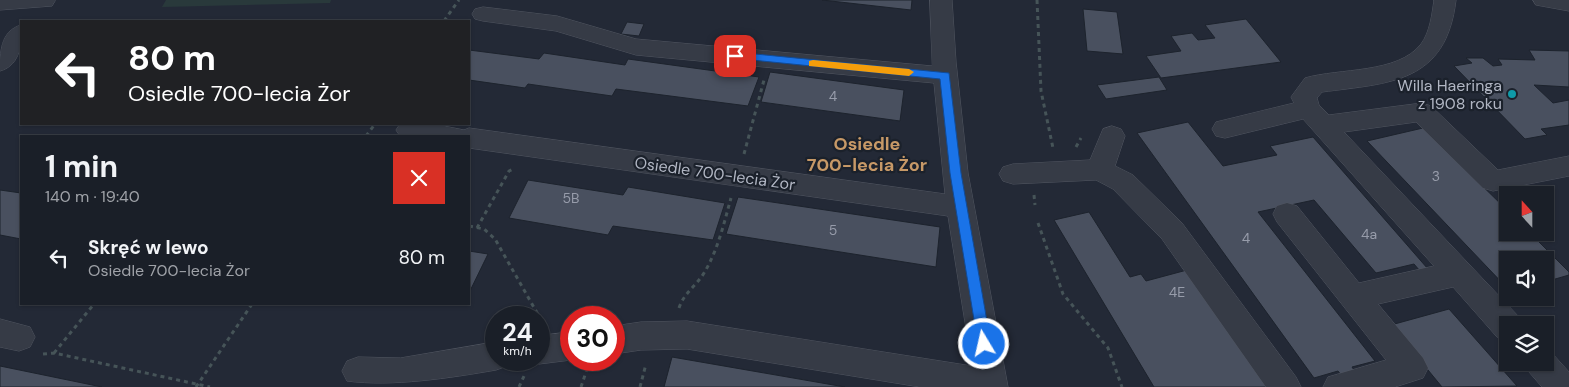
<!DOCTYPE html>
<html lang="pl">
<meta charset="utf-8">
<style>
body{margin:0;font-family:"DM Sans",sans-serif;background:#272c34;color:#f1f3f6;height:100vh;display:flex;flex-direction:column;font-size:19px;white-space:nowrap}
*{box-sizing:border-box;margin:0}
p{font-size:16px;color:#9fa2a8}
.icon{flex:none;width:28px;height:28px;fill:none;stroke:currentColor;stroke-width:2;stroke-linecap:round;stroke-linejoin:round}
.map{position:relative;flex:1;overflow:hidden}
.details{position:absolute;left:20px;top:135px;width:450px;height:170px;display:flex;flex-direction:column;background:#1a1f28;border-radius:0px;box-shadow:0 1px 4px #0004,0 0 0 1px #383d45}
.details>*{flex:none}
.hud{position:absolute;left:20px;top:20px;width:450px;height:105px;border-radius:0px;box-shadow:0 1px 4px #0004,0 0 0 1px #383d45;background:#202124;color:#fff;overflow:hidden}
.needle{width:32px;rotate:339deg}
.controls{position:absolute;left:1499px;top:186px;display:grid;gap:10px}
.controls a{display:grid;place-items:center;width:55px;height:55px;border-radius:0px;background:#1a1f28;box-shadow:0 1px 4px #0004,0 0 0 1px #383d45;font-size:25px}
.speed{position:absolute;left:485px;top:306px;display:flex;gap:10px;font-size:25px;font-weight:700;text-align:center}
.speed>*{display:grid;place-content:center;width:65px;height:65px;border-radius:50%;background:#1a1f28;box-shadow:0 1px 4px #0004,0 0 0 1px #383d45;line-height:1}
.speed small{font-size:12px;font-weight:400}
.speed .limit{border:8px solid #d22;background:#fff;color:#111}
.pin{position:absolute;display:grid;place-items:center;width:42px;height:42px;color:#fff;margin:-21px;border-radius:10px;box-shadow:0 2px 8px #0006}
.me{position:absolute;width:55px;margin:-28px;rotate:351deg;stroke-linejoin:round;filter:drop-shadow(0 0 4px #0008)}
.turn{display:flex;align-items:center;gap:18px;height:105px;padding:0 25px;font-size:22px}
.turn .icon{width:65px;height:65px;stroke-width:2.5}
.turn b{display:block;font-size:35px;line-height:42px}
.round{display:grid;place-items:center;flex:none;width:52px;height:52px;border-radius:0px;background:#272c34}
.headline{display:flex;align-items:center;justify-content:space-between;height:85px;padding:0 25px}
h1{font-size:30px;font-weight:700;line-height:38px}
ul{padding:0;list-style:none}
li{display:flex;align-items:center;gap:15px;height:75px;padding:0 25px}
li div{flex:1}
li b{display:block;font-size:19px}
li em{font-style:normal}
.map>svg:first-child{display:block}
.green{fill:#29393b}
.building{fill:#49505f;stroke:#1d232d}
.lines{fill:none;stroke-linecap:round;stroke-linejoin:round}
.minor-casing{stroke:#515661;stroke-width:1}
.path{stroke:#465458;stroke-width:3;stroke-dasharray:4 4;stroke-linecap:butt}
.minor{fill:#363b46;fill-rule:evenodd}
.route{fill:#1a73e8;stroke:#114b97}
.slow{fill:#f59e0b}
.culture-dot{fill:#0f9aa8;stroke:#1b212b;stroke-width:2}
.labels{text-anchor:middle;stroke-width:4.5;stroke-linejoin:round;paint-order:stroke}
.number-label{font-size:14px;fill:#979caa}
.poi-label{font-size:16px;fill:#b1b6c3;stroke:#1b212b;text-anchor:end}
.street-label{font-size:16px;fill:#b1b6c3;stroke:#1b212b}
.neighbourhood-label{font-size:18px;font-weight:bold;fill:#c79967;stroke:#1b212b}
</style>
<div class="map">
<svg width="1569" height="387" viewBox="0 0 1569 387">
<rect width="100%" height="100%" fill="#232936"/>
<path class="green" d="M166 0H331L330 3 162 7Z"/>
<path class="building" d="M822 0H912L911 10Z
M1083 9 1117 12 1123 54 1087 51Z
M1246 19 1281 62 1161 78 1146 56 1181 51 1171 36 1192 33 1198 40 1215 38 1205 25Z
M627 22 644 24 639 36 621 34Z
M469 50 539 59 544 53 625 65 628 59 759 77 748 106 616 89 612 96 528 84 525 88 469 80Z
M1529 50 1569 51V87L1534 85 1553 103 1569 100V125L1541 129 1547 135 1525 139 1454 66 1472 63 1466 58H1483L1493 66 1502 65 1498 59 1535 60Z
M770 72 904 90 900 121 761 102Z
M1159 77 1167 90 1106 99 1097 85Z
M1188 122 1223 166 1277 155 1270 146 1313 137 1428 269 1420 271 1414 264 1376 273 1314 200 1258 212 1375 361 1352 367 1358 376 1344 379 1338 371 1314 378 1137 133Z
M1423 128 1508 211V232H1529L1569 272V275L1545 282V260H1508V289L1367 141Z
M528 180 623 195 628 187 725 203 713 240 613 226 608 235 509 218Z
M0 190 21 193V239L0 235Z
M738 197 940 227 936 267 726 234Z
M1089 212 1130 277 1141 274 1146 281 1187 270 1267 387H1154L1054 220Z
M469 251 488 254 469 293Z
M1449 309 1517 386 1442 387 1391 325Z
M672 357 845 387H664Z
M0 366 102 387H0Z"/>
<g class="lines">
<defs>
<path id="minor" d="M0 0H55V1L52 6 0 10Z
M930 0H952L956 62 968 173 1008 387H920L687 349 641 350 614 354V326L641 322 687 321 972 366 948 216 469 148V136H400L396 130 400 124H434L464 130 469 128 945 194 934 83 636 55 556 31 483 21 475 19 472 14 475 9 483 7 557 16 636 39 932 66Z
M1434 0H1456C1446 83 1391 83 1322 92L1317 98 1319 105 1329 115 1422 103 1431 106 1498 170 1569 156V176L1493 191 1483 188 1416 122 1344 132 1519 317 1522 325H1508V340L1497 337 1453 287 1378 304 1423 358 1428 368 1423 378 1395 387H1323L1328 377 1386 360 1277 222 1273 214 1277 206 1287 203 1297 206 1359 283 1434 266 1303 119 1225 138 1216 136 1212 129 1216 122 1294 103 1291 97 1305 78C1339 68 1398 74 1421 44 1430 32 1432 14 1434 0Z
M1533 0H1569V11L1536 5Z
M21 25C22 43 21 65 0 71 0 53 0 31 21 25Z
M1112 126 1121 129 1125 136 1115 166 1133 175 1182 223 1296 377 1301 387H1266L1162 239 1113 189 1096 180 1013 184 1003 181 999 174 1003 167 1013 164 1090 160 1103 129Z
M0 319 30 327 35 337 30 347 19 351 0 347Z
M571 332V360L539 364 528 360H539V336Z
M496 342V360H510L507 366 496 370C450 378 392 387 347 381L342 371 347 361 358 357 400 358Z
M1545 350 1551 352 1569 372V387H1542L1529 372 1524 362H1545Z"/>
</defs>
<use href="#minor" class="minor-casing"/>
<path class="path" d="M1037 0 1041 91 1053 148
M444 21 459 0
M366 136 375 124
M1076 147 1081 138
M744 154 764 80
M1034 195 1035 205
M1038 223 1063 294 1108 348 1122 387
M469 226 484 229 495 239 540 318
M477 228 509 171 513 169
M679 308C684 293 696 286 704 273 718 250 724 223 731 198
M54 353 94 304
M43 354 54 353 210 387
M196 387 252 304
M519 387 525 374
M581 387 590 360
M640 387 646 364"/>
<use href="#minor" class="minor"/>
</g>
<path class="route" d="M735 52 949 73 961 173 991 344 989 348H980L978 344 950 173 940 79 732 58V53Z"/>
<path class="slow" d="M813 60 909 69 914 72 909 76 809 66V61Z"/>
<circle class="culture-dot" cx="1512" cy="94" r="5"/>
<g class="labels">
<g class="number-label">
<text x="833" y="101">4</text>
<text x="1436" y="181">3</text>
<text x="571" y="203">5B</text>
<text x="833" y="235">5</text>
<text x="1369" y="239">4a</text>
<text x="1246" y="243">4</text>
<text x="1177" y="297">4E</text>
</g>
<g class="poi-label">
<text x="1502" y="91">Willa Haeringa<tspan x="1502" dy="18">z 1908 roku</tspan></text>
</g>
<g class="street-label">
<text transform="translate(715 173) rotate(8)" y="6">Osiedle 700-lecia Żor</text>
</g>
<g class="neighbourhood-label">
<text x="867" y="150">Osiedle<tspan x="867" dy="21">700-lecia Żor</tspan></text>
</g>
</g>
</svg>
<div class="controls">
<a><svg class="needle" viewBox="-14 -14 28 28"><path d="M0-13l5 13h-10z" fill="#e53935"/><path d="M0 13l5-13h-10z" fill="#9fa2a8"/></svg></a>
<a><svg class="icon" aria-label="sound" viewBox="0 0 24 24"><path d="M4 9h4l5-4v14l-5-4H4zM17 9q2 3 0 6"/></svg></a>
<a><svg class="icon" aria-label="layers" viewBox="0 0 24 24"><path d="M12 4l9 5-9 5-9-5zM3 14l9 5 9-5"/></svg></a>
</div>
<div class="speed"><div>24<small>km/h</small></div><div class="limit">30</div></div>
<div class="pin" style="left:735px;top:56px;background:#d93025"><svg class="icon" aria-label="arrive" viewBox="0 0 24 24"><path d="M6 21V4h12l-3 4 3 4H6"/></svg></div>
<svg class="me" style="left:984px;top:344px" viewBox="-20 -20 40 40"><circle r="17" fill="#1a73e8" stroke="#fff" stroke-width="3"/><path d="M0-11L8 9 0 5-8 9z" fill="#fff"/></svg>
<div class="hud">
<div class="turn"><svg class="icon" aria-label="left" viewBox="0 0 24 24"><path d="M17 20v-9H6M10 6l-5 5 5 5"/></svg><div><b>80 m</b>Osiedle 700-lecia Żor</div></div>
</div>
<section class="details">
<div class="headline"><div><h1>1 min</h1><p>140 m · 19:40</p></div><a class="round" style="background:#d93025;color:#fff"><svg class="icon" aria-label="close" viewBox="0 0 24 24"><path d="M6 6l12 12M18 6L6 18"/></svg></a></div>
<ul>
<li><svg class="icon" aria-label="left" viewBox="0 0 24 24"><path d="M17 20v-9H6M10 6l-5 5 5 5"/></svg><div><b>Skręć w lewo</b><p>Osiedle 700-lecia Żor</p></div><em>80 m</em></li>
</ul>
</section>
</div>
